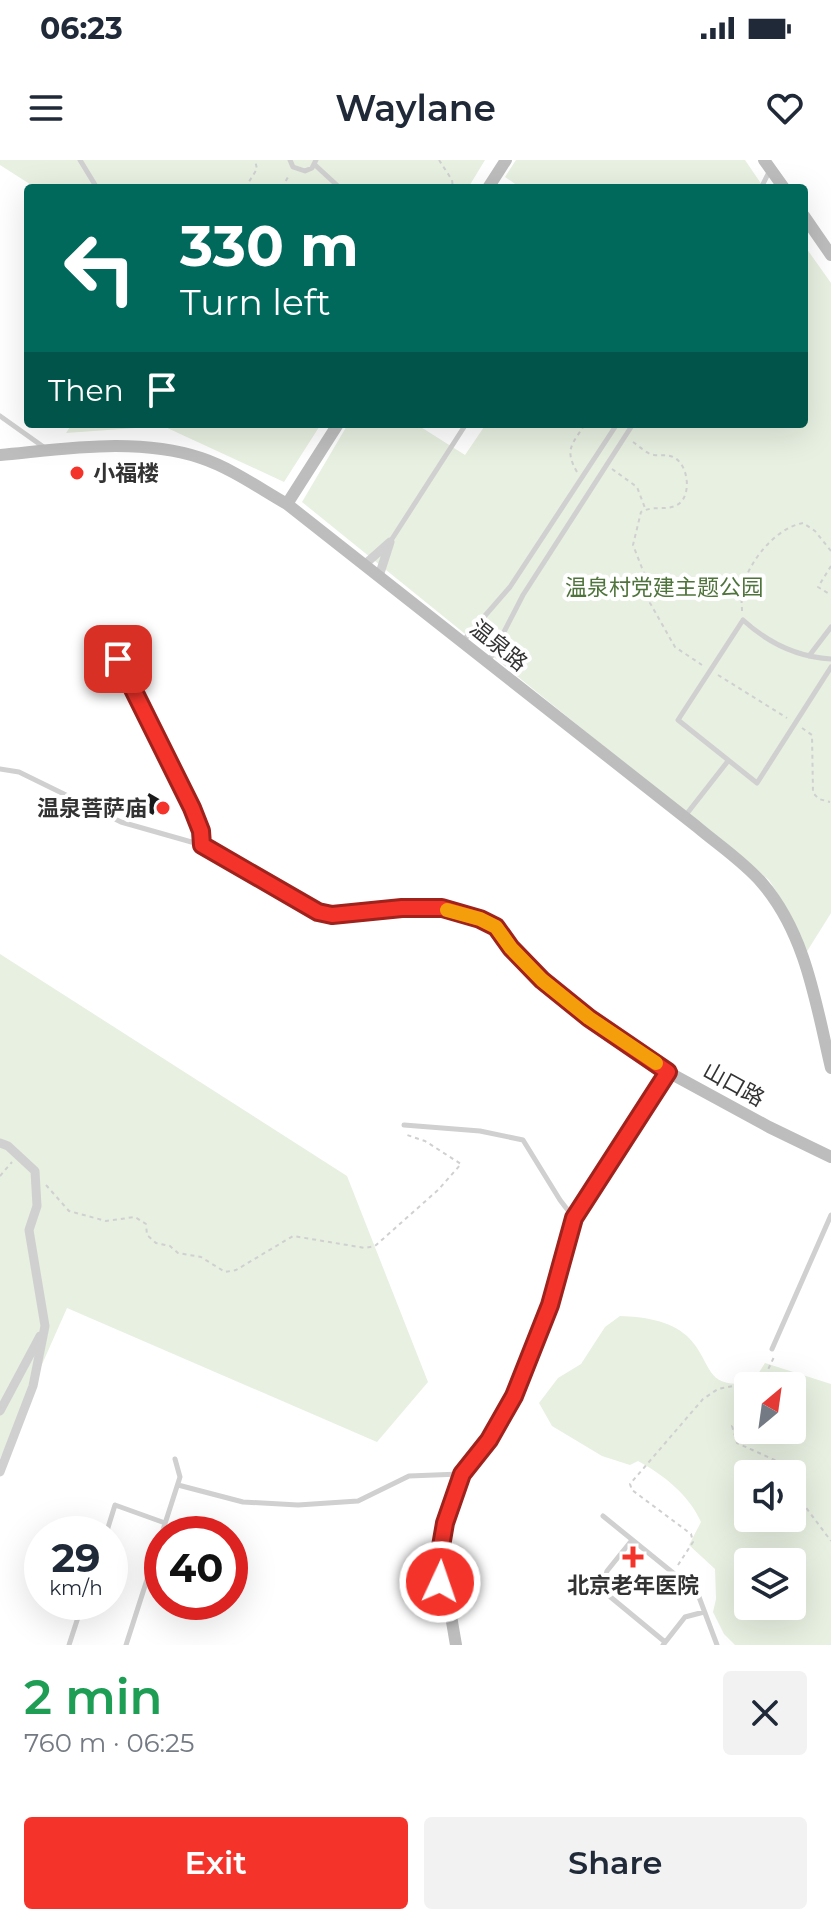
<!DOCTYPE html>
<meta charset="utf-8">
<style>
body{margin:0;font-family:Montserrat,"Noto Sans SC",sans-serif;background:#f2f2f3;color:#1f2937;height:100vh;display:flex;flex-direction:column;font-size:30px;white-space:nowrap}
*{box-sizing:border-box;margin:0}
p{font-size:26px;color:#747a83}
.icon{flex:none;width:44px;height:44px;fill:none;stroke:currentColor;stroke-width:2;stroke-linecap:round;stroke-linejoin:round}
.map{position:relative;height:1485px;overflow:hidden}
.panel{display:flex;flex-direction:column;background:#fff;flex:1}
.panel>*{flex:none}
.top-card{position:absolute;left:24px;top:24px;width:784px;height:244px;border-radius:8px;box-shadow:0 8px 32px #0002;background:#00695c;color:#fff;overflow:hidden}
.needle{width:52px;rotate:29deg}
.buttons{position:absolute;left:734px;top:1212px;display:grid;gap:16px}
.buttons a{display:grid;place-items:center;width:72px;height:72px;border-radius:8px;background:#fff;box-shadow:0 8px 32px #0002;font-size:40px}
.speed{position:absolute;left:24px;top:1356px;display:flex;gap:16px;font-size:40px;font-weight:700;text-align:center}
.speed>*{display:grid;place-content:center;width:104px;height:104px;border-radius:50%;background:#fff;box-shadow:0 8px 32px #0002;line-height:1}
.speed small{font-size:20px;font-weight:400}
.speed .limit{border:12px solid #d22;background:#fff;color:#111}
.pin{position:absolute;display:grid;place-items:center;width:68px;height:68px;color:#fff;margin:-34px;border-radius:16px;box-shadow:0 4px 12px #0006}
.me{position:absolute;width:88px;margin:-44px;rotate:3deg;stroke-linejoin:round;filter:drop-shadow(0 0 6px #0008)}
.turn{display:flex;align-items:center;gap:28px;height:168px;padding:0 24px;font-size:36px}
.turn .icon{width:104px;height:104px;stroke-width:2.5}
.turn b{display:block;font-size:56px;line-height:68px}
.then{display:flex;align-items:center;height:76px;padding:0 24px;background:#0003;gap:16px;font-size:30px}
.round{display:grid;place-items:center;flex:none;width:84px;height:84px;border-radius:8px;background:#f2f2f3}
.head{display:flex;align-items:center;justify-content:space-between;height:136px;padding:0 24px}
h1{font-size:48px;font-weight:600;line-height:60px;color:#1e9e55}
.action{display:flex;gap:16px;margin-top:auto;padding:16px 24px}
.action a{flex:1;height:92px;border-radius:8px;background:#f4342b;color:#fff;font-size:32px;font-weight:600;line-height:92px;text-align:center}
.action a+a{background:#f2f2f3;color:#1f2937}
.status{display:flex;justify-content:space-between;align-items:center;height:56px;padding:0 40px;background:#fff;direction:ltr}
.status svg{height:22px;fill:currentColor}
header{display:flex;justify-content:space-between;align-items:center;height:104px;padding:0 24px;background:#fff;font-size:36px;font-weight:600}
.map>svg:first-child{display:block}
.green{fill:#e7f0e1;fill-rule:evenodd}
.building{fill:#1a1a1a}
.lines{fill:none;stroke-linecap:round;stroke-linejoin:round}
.path{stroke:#d0d0d0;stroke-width:2;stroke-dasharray:4 4;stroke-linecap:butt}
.lane{stroke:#d0d0d0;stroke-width:5}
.street{stroke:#d0d0d0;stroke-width:9}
.secondary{stroke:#bdbdbd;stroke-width:12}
.route-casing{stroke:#9f221c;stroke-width:20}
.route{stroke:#f4342b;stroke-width:14}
.slow{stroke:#f59e0b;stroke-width:14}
.poi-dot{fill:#f4342b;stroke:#fff;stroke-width:3}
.labels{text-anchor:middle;stroke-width:8;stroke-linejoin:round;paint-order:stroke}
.poi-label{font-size:22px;font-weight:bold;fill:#333;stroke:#fff;text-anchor:start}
.park-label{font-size:22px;fill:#4f743b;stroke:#fff}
.street-label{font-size:22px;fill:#333;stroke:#fff}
</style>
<div class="status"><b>06:23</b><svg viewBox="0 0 49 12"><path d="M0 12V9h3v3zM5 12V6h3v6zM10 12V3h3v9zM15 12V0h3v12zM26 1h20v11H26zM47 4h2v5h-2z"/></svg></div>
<header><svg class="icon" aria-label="menu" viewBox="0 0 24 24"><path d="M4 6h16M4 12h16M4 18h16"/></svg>Waylane<svg class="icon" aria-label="heart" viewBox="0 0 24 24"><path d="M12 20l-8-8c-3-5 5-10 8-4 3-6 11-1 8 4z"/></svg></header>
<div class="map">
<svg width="831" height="1485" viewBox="0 0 831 1485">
<rect width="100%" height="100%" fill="#fff"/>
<path class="green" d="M0 0H485L468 28H36L0 5Z
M516 0H745L764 28H521L505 17Z
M804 85 831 123V753L806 793 788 750 769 720 302 342 348 264H416L465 295 486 264H804Z
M72 264H321L284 322 163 266 66 273Z
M0 794 347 1016 428 1222 377 1282 67 1148 0 1299Z
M620 1156C644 1157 669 1160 687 1176 714 1202 702 1231 753 1222L765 1203 831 1224V1485H735L724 1474 713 1452 716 1439 715 1409 689 1385 701 1362C689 1335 664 1315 638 1301L630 1305 602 1296 552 1266 539 1243 558 1218 581 1204 605 1167ZM792 1226V1270H748V1226ZM792 1314V1358H748V1314ZM792 1402V1446H748V1402Z"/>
<path class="building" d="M149 633 161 640 153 655 141 648Z"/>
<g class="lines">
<path class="path" d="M439 0 452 20 453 28
M245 28 257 9 255 0
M282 28 289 15
M633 282C640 287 647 294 654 295 661 296 667 294 673 297 688 303 693 336 677 345 666 351 653 345 641 352L633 385 651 431 650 443 675 487 702 505
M612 309 637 327 645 348
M577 312C564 289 572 285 585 264
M831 406 818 427 831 435
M742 451C742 442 740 433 743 425 751 399 776 368 803 363L815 371 831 391
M718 515 787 558
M802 568 812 575 813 633 819 639 830 642
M0 1016 12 1002
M46 1025 69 1051 106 1061 135 1057 146 1064 147 1075 156 1083 170 1086 178 1093 201 1097 225 1112 236 1110 293 1076 365 1088 375 1086 438 1030 461 1004 425 981 407 975
M748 1264 732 1266 737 1283 779 1302 784 1314
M792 1329 831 1381
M678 1405 693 1382 691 1374 632 1330 630 1324 703 1239 718 1229 763 1220 774 1197"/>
<path class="lane" d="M80 0 97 28
M290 0 293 7 305 11 312 8 316 0
M314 4 340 28
M761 28 770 10
M0 256 45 288
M390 382 466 264
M463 481 510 427 617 264
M809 496 831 467
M118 499 192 648 201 671 202 685
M831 499C797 497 768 483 743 460L678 560 757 623 831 507
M489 501 523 435 633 264
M0 609 19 612 121 662 202 685 318 752 332 755 402 748H442L480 759 496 767 511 788 542 820 589 858 668 911
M685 656 728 601
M404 965 480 971 523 980 560 1040 573 1057
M772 1189 831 1055
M178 1325 243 1342 298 1345 358 1341 409 1316 460 1314
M603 1356 688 1425 699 1437 717 1485
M106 1374 115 1345 165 1363
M632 1380 607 1411 602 1430 665 1482
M69 1485 83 1442
M126 1485 180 1317 175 1299
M663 1485 685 1457 704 1452"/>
<path class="street" d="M364 405 390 382 379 416
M0 983 8 986 35 1011 37 1046 29 1070 45 1166 33 1226 0 1312
M0 1251 40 1176"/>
<path class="secondary" d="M764 0 784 28
M488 28 506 0
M804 56 831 95
M0 295C65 289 137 277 201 298 231 308 259 328 287 344L696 666C717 684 743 701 762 723 806 774 816 844 831 908
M287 344 338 264
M456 1485 450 1450 440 1422V1392L445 1363 462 1314 489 1280 514 1236 550 1145 574 1058 668 912 769 967 831 997"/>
</g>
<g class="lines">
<defs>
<path id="route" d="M118 499 192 648 201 671 202 685 318 752 332 755 402 748H442L480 759 496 767 511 788 542 820 589 858 668 912 574 1058 550 1145 514 1236 489 1280 462 1314 445 1363 440 1392V1422"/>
</defs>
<use href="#route" class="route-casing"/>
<use href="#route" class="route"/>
<path class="slow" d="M447 750 480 759 496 767 511 788 542 820 589 858 656 903"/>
</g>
<g class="poi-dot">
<circle cx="77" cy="313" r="8"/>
<circle cx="163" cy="648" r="8"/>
<path d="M629 1385h8v8h8v8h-8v8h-8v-8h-8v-8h8z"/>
</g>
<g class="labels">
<g class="poi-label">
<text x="93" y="321">小福楼</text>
<text x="147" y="656" text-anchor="end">温泉菩萨庙</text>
<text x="633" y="1433" text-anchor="middle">北京老年医院</text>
</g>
<g class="park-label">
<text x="664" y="435">温泉村党建主题公园</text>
</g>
<g class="street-label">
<text transform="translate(499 485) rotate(39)" y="8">温泉路</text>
<text transform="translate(734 924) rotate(29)" y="8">山口路</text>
</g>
</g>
</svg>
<div class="buttons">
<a><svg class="needle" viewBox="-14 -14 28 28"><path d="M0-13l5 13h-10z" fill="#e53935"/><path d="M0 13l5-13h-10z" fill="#747a83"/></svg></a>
<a><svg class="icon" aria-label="sound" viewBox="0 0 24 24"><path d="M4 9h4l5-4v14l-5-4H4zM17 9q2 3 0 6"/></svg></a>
<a><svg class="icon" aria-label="layers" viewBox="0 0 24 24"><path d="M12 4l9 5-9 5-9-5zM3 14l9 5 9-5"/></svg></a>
</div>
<div class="speed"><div>29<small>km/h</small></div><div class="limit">40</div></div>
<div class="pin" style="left:118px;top:499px;background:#d93025"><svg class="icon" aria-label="arrive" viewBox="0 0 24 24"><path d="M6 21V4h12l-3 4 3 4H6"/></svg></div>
<svg class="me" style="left:440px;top:1422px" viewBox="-20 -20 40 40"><circle r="17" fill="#f4342b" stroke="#fff" stroke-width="3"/><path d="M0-11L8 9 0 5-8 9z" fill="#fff"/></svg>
<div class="top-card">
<div class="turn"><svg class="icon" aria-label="left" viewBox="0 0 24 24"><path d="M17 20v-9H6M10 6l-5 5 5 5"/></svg><div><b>330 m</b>Turn left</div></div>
<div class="then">Then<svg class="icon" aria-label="arrive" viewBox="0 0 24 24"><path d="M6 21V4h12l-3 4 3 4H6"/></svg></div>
</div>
</div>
<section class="panel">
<div class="head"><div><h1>2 min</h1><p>760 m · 06:25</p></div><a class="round"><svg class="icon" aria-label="close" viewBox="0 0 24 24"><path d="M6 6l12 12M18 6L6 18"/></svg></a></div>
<div class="action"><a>Exit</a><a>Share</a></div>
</section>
